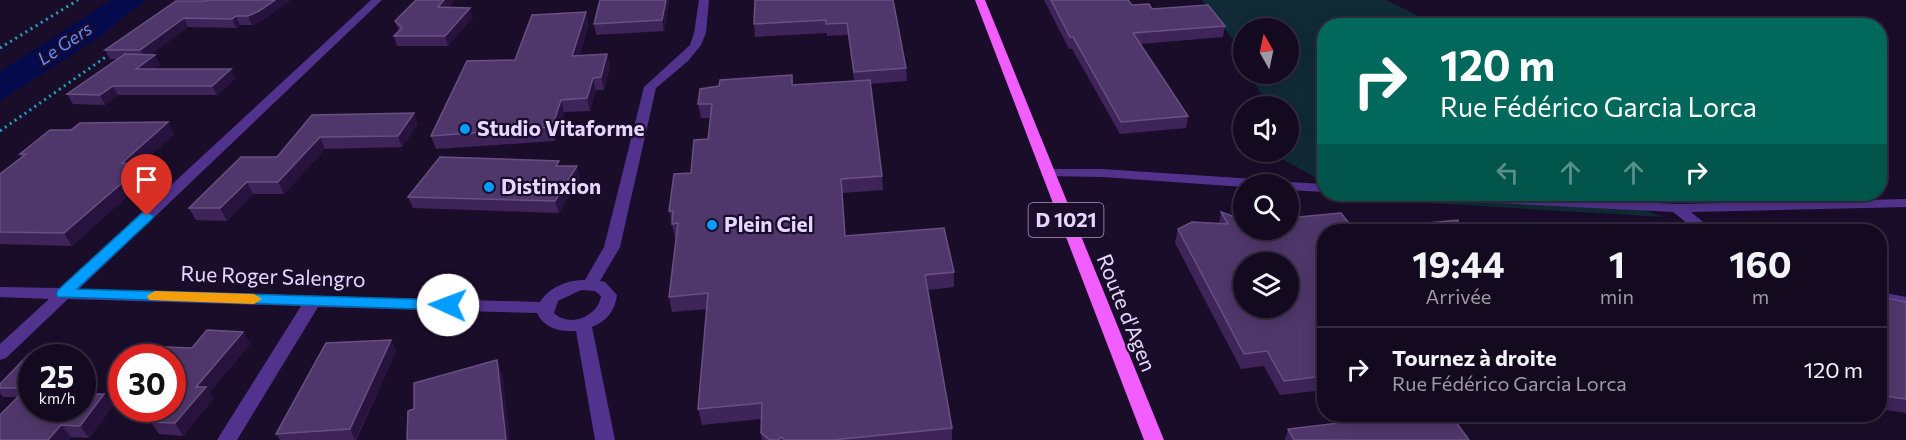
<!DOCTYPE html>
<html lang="fr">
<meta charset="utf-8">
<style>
body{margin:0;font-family:Commissioner,sans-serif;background:#1d1329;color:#f1f3f6;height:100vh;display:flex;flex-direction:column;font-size:22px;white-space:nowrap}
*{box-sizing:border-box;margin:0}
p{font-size:20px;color:#9d9aa5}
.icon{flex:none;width:33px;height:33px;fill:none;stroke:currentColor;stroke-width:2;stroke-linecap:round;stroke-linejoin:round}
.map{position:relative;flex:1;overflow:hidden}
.drawer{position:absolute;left:1317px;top:224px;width:570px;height:198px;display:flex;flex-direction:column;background:#140a20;border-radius:24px;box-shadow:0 3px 15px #0003,0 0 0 2px #332b3e}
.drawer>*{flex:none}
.guide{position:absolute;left:1317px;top:18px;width:570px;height:183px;border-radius:24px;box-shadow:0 3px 15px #0003,0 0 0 2px #332b3e;background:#00695c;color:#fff;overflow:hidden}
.needle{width:39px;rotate:351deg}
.buttons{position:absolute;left:1233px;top:18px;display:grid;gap:12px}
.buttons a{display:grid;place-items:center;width:66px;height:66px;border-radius:50%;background:#140a20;box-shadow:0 3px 15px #0003,0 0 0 2px #332b3e;font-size:30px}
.speed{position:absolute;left:18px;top:344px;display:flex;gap:12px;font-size:30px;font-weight:700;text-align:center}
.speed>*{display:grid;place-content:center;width:78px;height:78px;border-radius:50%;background:#140a20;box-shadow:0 3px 15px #0003,0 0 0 2px #332b3e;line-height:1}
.speed small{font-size:15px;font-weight:400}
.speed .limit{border:9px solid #d22;background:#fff;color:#111}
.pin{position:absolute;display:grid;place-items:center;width:51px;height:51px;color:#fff;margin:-62px -26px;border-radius:50% 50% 50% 0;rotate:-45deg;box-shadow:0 0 6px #0007}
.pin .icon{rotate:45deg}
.me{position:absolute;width:66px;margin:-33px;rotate:272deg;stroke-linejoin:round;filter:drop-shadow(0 0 4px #0008)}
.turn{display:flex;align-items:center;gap:21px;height:126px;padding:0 24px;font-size:27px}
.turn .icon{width:78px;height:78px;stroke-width:2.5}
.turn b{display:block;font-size:42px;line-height:51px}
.lanes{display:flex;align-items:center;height:57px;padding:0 24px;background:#0003;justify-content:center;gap:30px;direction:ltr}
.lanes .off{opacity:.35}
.eta{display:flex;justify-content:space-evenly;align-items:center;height:102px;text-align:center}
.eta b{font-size:36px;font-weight:700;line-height:42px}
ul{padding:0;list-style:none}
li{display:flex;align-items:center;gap:18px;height:84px;padding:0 24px;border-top:2px solid #332b3e}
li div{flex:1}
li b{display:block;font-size:22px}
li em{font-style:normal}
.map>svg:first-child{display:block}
.green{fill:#102b35}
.water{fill:#050a4c}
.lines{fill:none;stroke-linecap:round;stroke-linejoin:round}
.path{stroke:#22a2c7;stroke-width:3;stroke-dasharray:2 4;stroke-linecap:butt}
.minor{fill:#51338e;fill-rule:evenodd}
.major{fill:#f15dff;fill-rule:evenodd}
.wall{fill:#3e2459}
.shaded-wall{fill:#28133f}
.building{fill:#50376b;stroke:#685082;stroke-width:1.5;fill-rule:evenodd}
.route{fill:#029dff;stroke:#0166a6;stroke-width:1.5}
.slow{fill:#f59e0b}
.poi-dot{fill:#029dff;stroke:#1a0d2a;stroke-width:2}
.labels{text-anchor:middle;stroke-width:4.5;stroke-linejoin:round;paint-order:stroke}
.far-water-label{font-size:18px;font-style:italic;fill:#648bff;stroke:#1a0d2a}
.shield{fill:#1a0d2a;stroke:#aa9abf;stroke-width:1.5}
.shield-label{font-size:20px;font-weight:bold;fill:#e7d6ff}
.poi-label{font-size:21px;font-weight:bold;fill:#e7d6ff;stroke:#1a0d2a;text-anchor:start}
.street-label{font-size:21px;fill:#e7d6ff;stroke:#1a0d2a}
</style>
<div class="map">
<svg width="1906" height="440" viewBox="0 0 1906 440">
<rect width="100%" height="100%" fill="#1a0d2a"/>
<path class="green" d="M1202 0H1386L1425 19 1432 25 1324 26V182L1282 159 1283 152H1288V106H1268L1250 74H1288V28H1244L1243 52Z
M1349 194H1570L1618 201 1664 217 1361 199Z"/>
<path class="water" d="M111 0H147L123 17 105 33 0 101V72Z"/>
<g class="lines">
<path class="path" d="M0 48 78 0
M0 131 110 54"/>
<path class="minor" d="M371 0H382L79 289 540 302C549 287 568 280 585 280L604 247 644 87 690 45 694 33 699 0H709L706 33 701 45 688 61 656 88 620 247 600 281 605 282 617 295C615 311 607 321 592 327L615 440H595L576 331C560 332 544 328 537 313L318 307 237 440H217L301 306 68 299 6 358 0 360V344L49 299 0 297V287L60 288ZM581 290 595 291 601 296C598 317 569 328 554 313L558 301Z
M1048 169H1102L1269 180 1276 184H1244V187L1102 177 1043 176 1041 173 1043 170Z
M1288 182 1324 184V192L1288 190V184H1282Z
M1392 194H1476L1677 204 1906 199V207L1691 212 1714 231H1697L1673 212 1399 198Z
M1880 292 1906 297V309L1880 302Z"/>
<path class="major" d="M975 0H985L1164 440H1144Z"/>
</g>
<path class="wall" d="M600 0H669L664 31 596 35 594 24Z
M893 0 906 68 907 81 870 84 882 176 883 190 842 193 845 236 954 272V287L928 290 952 428V440H762L761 433V419L702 425 698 409 707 309 672 312 669 297 676 238H675L669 211 691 173 708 139 710 118H701L698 104 792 75 793 85 854 81 848 35 827 36V33L755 37 754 24Z
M1044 0H1128L1132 5 1152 9 1225 26 1223 37 1140 44 1188 116 1186 128 1120 134 1072 49H1069Z
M176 1 263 20 252 25H240L236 28 188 27 150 55 160 65 154 69 235 79 217 95H118L105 105 73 104 67 94 119 59H110L105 50Z
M449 7 473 17 448 46H397L394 36 399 31 395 21Z
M589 24 579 56 607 54 610 66 604 90H596L590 111 564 112 555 141 436 149 431 136 515 60Z
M312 115 418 124 402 147 325 149 284 194H253L227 221 196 220 189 208 277 157Z
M168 122 174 134 141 164H144L150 176 72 246 0 244V174L22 157 20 154 71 130Z
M561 166 580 178 559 213 413 208 408 197Z
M1221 212 1244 230 1384 231H1324V390L1280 395 1264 366 1241 369 1175 243 1178 229 1219 224Z
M1880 297 1906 302V413L1880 409Z
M243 332 250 344 209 393 213 399 183 436 159 434 151 422 172 408V357L192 348Z
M391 340 396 351 356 440H280L276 434Z
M29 354 69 355 71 357H32V408H82V394H104L113 406 89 438 71 437 68 440H0V415L17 397H3L0 393V384Z
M122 371V396H120L112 384Z
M1288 429 1469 440H1285Z"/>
<path class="shaded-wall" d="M275 0H291L263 20 252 25 248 16Z
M444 0H455L441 17 438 7Z
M666 0H669L664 31 662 20Z
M470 8 473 17 448 46 445 36Z
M586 12 589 24 575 68 572 56Z
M236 16 240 25 236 28 232 19Z
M184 18 188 27 145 59 140 50Z
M607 54 610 66 604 90 601 77Z
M155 55 160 65 141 79 136 69Z
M231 69 235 79 217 95 212 86Z
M593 78 596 90 590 111 587 98Z
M113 86 118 95 105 105 100 95Z
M561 100 564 112 555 141 552 127Z
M414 113 418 124 402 147 398 136Z
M168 122 174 134 129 175 122 163Z
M320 137 325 149 284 194 278 182Z
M144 164 150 176 72 246 64 233Z
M577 166 580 178 559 213 555 201Z
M247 182 253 194 227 221 220 208Z
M243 332 250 344 209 393 213 399 183 436 175 423 196 387Z
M391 340 396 351 355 440 350 429Z
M497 360 503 376 510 440H506Z
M104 394 113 406 89 438 80 426Z
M61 425 71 437 68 440H48Z"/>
<path class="building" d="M208 0H275L259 11 248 16H236L232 19 184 18 140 50H105L176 1H206Z
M416 0H444L438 7 470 8 445 36H394L402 28 395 21Z
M600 0H666L662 20 594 24Z
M755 0H893L906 68 854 72 847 23 826 24V20L754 24Z
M1051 0H1128L1132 5 1149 4 1152 9 1208 5 1225 26 1133 33 1188 116 1121 122 1073 37H1070Z
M586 12 572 56 607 54 601 77 593 78 587 98 561 100 552 127 431 136 467 61 515 60 532 15Z
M125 54 155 55 136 69H231L212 86H113L100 95 67 94Z
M792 75V85L870 80 882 176 841 179 845 236 944 228 954 272 925 275 952 428 832 440H785L781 437 778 440H770L761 433 762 403 698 409 708 293 669 297 678 223 672 224 673 211H669L674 174 691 173 694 140 708 139 712 104H698L700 89 719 86 720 80Z
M414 113 398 136 320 137 278 182H247L220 208H189L241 157H277L312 115Z
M168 122 122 163 144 164 64 233 0 232V174L26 154H20L50 130H71L80 123Z
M440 157 559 161 556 166H577L555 201 408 197Z
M1221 212 1244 220V230H1288V218L1341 213 1355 231 1384 228V231H1324V362H1323L1324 365V376L1284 381 1267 351 1244 354 1178 229 1192 222 1228 224ZM1244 262H1288V308H1244Z
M1458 220 1459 231H1393L1397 226Z
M1644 227 1648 231H1597Z
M1880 297 1906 302V399L1884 396 1880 388Z
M207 330 243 332 196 387H206L175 423 151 422 163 408H172V397L175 395H172V389L175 386H172V357H132L140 346 192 348Z
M391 340 350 429 276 434 326 343Z
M29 354 69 355 67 357H32V388H0V384Z
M497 360 506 440H407L408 411 414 409V383Z
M122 371V384H112Z
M22 393H32V408H82V394H104L80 426 61 425 48 440H0V415Z
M1414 414H1450L1469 440H1294L1288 429Z"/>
<path class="route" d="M147 212 154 216 152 219 77 289 448 300 456 305 448 310 58 297 56 294 58 290 142 213Z"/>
<path class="slow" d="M155 291 254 294 262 299 254 304 149 300 147 296Z"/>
<g class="poi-dot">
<circle cx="465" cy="129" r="6"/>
<circle cx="489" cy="187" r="6"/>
<circle cx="712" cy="225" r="6"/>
</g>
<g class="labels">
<g class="far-water-label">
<text transform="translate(65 44) rotate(-34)" y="6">Le Gers</text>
</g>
<rect class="shield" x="1028.5" y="203" width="75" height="34" rx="4.5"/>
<g class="shield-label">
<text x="1066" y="227">D 1021</text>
</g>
<g class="poi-label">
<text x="477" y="136">Studio Vitaforme</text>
<text x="501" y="194">Distinxion</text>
<text x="724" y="232">Plein Ciel</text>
</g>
<g class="street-label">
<text transform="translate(273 277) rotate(2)" y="7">Rue Roger Salengro</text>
<text transform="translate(1126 313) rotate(68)" y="7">Route d'Agen</text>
</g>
</g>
</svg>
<div class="buttons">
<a><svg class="needle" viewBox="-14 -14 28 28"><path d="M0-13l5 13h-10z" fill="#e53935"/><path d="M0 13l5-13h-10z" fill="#9d9aa5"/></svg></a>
<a><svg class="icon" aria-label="sound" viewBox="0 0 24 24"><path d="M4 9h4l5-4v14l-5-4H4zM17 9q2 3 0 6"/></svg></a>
<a><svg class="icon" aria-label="search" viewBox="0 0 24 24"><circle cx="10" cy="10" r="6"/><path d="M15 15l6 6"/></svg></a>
<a><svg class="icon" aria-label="layers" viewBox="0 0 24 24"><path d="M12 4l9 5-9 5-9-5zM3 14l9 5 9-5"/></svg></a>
</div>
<div class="speed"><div>25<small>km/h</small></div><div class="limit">30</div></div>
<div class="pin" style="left:147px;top:216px;background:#d93025"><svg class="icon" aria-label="arrive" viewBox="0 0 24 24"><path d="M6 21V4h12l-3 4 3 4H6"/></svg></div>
<svg class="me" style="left:448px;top:305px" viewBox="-20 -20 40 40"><circle r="19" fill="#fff"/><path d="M0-13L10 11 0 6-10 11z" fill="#029dff"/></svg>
<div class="guide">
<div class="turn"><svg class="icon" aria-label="right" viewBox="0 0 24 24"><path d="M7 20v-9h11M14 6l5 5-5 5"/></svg><div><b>120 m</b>Rue Fédérico Garcia Lorca</div></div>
<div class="lanes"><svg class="icon off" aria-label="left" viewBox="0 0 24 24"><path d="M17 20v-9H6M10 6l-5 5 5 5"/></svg><svg class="icon off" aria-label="ahead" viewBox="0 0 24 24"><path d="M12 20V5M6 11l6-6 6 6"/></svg><svg class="icon off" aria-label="ahead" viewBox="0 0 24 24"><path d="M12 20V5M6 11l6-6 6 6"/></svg><svg class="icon" aria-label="right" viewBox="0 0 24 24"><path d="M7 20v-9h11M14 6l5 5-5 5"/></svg></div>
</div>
<section class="drawer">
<div class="eta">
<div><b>19:44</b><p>Arrivée</p></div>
<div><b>1</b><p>min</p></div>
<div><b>160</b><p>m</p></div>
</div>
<ul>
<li><svg class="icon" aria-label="right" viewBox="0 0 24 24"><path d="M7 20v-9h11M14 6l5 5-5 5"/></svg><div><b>Tournez à droite</b><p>Rue Fédérico Garcia Lorca</p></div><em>120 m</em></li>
</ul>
</section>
</div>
